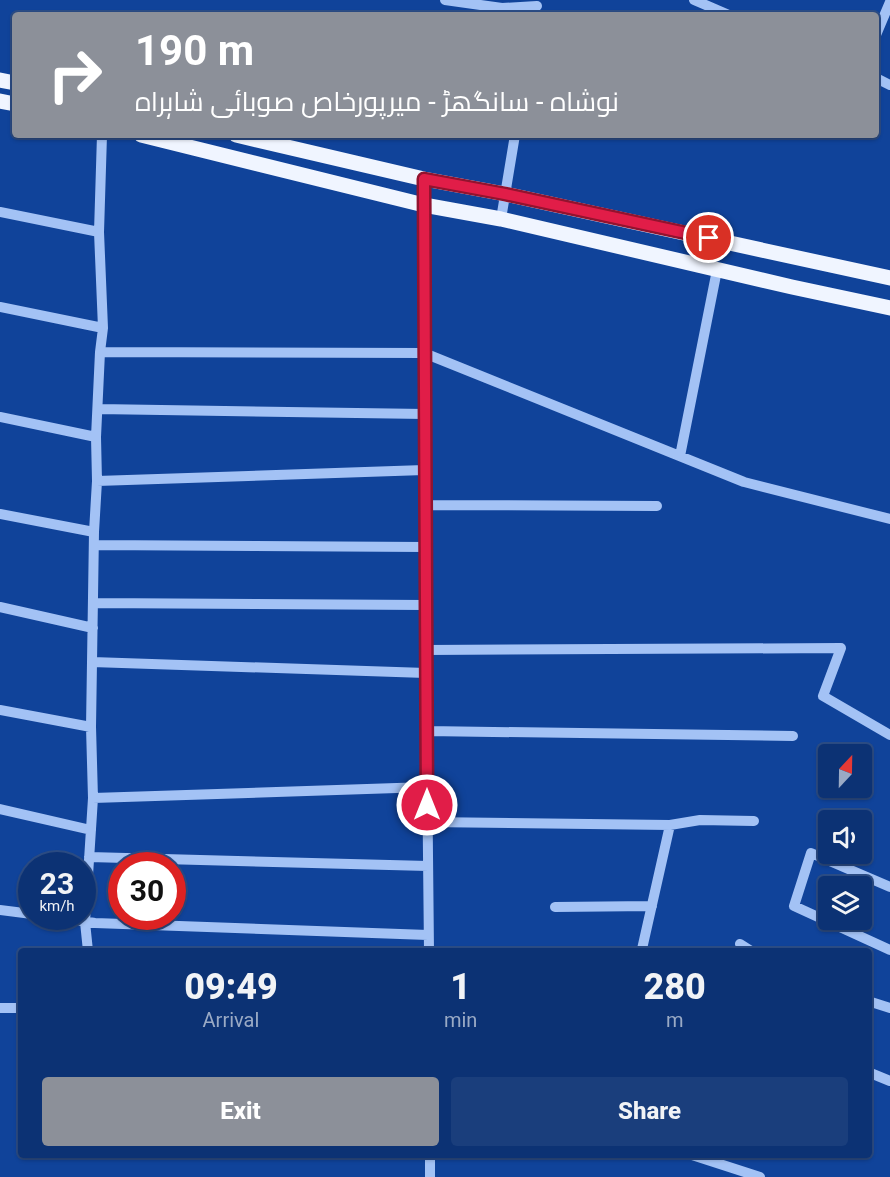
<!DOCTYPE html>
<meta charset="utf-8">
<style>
body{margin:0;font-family:Roboto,Cairo,sans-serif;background:#1a3e7c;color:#f1f3f6;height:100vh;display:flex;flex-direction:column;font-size:22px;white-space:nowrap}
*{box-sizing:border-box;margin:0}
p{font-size:20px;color:#9aaac5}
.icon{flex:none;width:33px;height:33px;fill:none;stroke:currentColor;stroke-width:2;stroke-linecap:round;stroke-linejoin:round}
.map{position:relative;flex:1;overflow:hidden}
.drawer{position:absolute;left:18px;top:948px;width:854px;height:210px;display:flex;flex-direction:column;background:#0c3274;border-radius:6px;box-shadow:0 2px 4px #0004,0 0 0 2px #2c4d86}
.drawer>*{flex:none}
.hud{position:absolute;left:12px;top:12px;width:867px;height:126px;border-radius:6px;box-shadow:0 2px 4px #0004,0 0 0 2px #2c4d86;background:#8c9099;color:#fff;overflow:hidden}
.needle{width:39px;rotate:22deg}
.buttons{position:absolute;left:818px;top:744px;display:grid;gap:12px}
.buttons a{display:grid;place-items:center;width:54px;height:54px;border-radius:6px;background:#0c3274;box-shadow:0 2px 4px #0004,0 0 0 2px #2c4d86;font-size:30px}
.speed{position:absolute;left:18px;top:852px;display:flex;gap:12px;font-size:30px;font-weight:700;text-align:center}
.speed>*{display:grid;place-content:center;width:78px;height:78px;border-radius:50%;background:#0c3274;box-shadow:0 2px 4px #0004,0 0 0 2px #2c4d86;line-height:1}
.speed small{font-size:15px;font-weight:400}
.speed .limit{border:9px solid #d22;background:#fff;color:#111}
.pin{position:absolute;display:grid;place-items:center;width:51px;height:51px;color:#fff;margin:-26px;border:3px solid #fff;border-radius:50%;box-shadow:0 2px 6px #0007}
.me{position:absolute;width:66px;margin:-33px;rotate:0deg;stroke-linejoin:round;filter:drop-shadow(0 0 4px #0008)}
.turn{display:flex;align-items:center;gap:21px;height:126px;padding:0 24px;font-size:27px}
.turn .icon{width:78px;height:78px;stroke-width:2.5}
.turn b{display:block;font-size:42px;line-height:51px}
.eta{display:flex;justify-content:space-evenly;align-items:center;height:102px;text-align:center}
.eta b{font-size:36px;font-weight:800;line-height:42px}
.cta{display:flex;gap:12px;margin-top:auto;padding:12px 24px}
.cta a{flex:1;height:69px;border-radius:6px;background:#8c9099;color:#fff;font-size:24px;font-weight:800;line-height:69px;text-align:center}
.cta a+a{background:#1a3e7c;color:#f1f3f6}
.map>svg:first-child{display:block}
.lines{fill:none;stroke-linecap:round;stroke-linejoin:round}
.minor{stroke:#a3c2f5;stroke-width:10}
.major{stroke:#f0f5ff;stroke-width:15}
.route-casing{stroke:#92132f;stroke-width:15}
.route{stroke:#e11d48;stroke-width:10}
</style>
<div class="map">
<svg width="890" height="1177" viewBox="0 0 890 1177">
<rect width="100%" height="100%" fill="#10439a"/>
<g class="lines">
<path class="minor" d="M445 0 502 8 537 6
M694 0 729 15
M876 35 890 2
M876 78 890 85
M424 179V470L429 951
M0 212 99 232
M501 219 515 135
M0 307 103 328
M100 352 424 353 744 482 890 519
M98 409 425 414
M0 417 96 437
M680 456 717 270
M97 481 424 470
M425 505 657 506
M0 514 94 532
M94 545 425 547
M93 603 426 605
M0 607 93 628
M426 650 841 648 823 696 890 735
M92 662 426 673
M0 710 91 727
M427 731 793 736
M93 798 427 787
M0 809 91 830
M427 822 670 825 700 820 754 821
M89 857 428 866
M890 887 811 853 794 906 890 950
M555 907 652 906
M0 910 32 914
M47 916 95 923 428 935
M740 944 751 951
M642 949 670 825
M88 951 85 922 93 798 91 727 94 532 97 481 96 437 100 352 103 328 99 232 102 135
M868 1001 890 1008
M0 1008H21
M868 1072 890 1081
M430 1155V1177
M692 1155 760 1177"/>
<path class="major" d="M0 80 15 83
M0 101 15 104
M141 135 424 205 501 219 792 287 890 308
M236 135 424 179 505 194 890 278"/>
</g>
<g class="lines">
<defs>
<path id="route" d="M427 805 424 179 505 194 709 238"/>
</defs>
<use href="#route" class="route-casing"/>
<use href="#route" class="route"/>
</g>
</svg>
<div class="buttons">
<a><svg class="needle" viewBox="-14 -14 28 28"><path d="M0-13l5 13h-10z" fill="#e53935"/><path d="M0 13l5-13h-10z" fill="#9aaac5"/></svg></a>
<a><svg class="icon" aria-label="sound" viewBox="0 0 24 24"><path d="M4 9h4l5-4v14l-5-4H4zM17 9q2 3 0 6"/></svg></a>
<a><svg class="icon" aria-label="layers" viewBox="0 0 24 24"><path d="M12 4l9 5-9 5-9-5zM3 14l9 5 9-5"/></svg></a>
</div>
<div class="speed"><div>23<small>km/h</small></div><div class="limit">30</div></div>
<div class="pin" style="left:709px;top:238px;background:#d93025"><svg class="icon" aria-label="arrive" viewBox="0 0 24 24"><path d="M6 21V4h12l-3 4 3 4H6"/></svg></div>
<svg class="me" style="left:427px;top:805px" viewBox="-20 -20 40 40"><circle r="17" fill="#e11d48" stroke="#fff" stroke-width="3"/><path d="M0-11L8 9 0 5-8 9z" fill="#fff"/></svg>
<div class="hud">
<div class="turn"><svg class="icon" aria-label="right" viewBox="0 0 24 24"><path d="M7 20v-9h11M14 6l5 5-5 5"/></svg><div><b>190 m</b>نوشاہ - سانگھڑ - میرپورخاص صوبائی شاہراہ</div></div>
</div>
<section class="drawer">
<div class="eta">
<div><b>09:49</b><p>Arrival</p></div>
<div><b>1</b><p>min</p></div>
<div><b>280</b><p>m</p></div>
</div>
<div class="cta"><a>Exit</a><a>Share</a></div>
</section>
</div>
